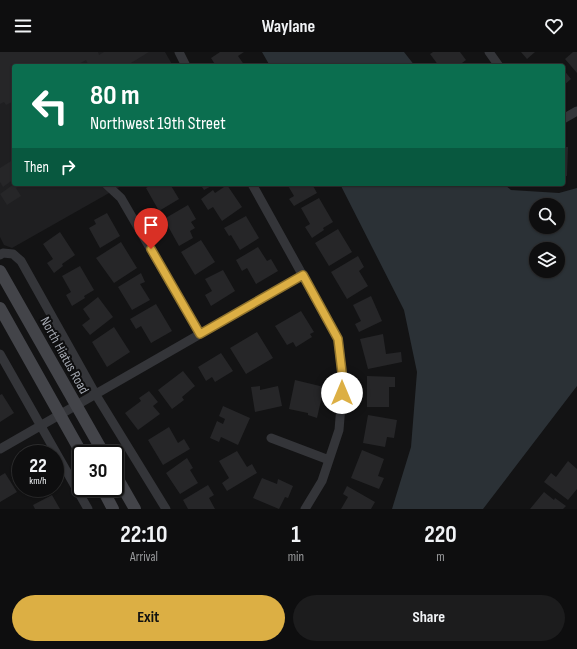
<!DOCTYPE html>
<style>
body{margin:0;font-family:"Sofia Sans Condensed",sans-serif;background:#1c1c1d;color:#f1f3f6;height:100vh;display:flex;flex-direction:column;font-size:15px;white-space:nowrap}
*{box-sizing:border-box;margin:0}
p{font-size:13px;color:#9b9c9e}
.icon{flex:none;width:22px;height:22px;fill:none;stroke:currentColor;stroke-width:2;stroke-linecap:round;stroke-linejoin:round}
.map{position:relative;height:457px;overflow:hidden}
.sheet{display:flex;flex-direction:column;background:#0e0e0f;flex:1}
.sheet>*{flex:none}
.banner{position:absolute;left:12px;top:12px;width:553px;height:122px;border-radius:4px;box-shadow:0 1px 3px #0004,0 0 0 1px #2e2e2f;background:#0b6e4f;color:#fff;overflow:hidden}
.controls{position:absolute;left:529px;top:146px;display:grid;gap:8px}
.controls a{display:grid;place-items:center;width:36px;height:36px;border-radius:50%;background:#0e0e0f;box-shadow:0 1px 3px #0004,0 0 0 1px #2e2e2f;font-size:20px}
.speed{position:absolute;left:12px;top:393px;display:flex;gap:8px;font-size:20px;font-weight:700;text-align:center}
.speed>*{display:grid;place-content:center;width:52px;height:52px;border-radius:50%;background:#0e0e0f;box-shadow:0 1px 3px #0004,0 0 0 1px #2e2e2f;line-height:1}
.speed small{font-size:10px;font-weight:400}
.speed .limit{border:2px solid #111;border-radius:6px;background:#fff;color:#111}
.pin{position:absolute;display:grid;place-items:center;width:34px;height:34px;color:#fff;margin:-41px -17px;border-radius:50% 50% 50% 0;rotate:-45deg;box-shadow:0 0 4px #0007}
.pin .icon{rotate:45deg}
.me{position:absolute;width:44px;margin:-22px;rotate:0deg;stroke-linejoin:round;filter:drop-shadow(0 0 3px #0008)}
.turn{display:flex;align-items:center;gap:14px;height:84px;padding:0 12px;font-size:18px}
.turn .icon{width:52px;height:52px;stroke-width:2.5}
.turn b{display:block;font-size:28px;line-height:34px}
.then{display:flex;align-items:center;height:38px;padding:0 12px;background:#0003;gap:8px;font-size:15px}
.eta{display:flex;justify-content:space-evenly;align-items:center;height:68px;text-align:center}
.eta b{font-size:24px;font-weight:700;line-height:28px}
.action{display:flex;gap:8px;margin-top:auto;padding:8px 12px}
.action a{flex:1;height:46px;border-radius:24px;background:#dcaf44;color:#111;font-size:16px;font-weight:700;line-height:46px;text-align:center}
.action a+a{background:#1c1c1d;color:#f1f3f6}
header{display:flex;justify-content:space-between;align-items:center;height:52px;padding:0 12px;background:#0e0e0f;font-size:18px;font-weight:700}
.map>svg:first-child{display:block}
.built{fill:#1f1f21}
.water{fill:#2b3136;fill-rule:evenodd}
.building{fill:#262628}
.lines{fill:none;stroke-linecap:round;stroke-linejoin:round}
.minor{stroke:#343539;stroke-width:9}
.secondary{stroke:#434449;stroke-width:12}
.route-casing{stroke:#8f722c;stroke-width:10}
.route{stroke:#dcaf44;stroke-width:7}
.labels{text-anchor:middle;stroke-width:4;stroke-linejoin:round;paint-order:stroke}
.street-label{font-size:14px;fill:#a6aab3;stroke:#0e0e0f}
</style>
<header><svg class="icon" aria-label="menu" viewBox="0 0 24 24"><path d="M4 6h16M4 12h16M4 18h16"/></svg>Waylane<svg class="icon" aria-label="heart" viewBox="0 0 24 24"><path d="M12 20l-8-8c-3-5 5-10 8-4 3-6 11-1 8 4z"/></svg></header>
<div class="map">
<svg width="577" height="457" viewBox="0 0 577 457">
<rect width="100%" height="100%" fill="#131314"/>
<path class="built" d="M0 0H165L173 14H14V132H125L12 196 4 193 0 185Z"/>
<path class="water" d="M262 0H404L415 14H270Z
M340 132H504L511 138 559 141 577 136V334L483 457H392L411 395 417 320 404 258ZM536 153H558V175H536ZM536 197H558V219H536Z"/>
<path class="building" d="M0 0H98L99 3 104 0H149L126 14H89L86 8 75 14H14V49L6 53 4 50 0 52Z
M220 0H244L238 4 245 14H216L211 6Z
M433 0H460L466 8 458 14H439L430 2Z
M521 0H535L527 7Z
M573 0H577V21L565 7Z
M563 17 571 27 563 34Z
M563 95H568L567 124H563Z
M11 109 14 114V127L3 135 0 130V116Z
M14 132H23L16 136 21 144 7 153 0 142Z
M152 132H170L179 147 159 159 146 136Z
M200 132H215L204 138Z
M287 132H312L317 141 294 154 289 147 294 144Z
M227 133 242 155 222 169 213 155 208 158 201 147 213 138 215 141Z
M319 146 333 170 323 176 324 178 312 186 305 175 310 172 301 156Z
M188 153 196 167 191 170 195 176 190 179 193 186 179 194 164 167Z
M107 161 120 184 100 196 89 176 96 172 94 168Z
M246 164 259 186 240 198 231 183 229 184 224 176Z
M338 177 352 200 329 214 315 191Z
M60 180 75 203 62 212 63 214 54 221 47 211 53 207 43 192Z
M201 188 215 210 195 223 181 200Z
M121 190 137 216 114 231 96 206Z
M258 195 267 209 271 207 278 219 256 232 247 216 242 219 236 208Z
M358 204 364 215 359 219 368 234 347 247 331 220Z
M80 214 94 238 84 244 85 246 72 254 66 243 71 240 62 224Z
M223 218 235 239 211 254 205 243 212 239 205 227Z
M141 221 145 230 140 232 150 248 132 258 118 235Z
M371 244 382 269 359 280 355 272 361 269 353 253Z
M98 245 113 265 90 283 82 273 90 267 83 257Z
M156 252 172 279 151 291 141 274 136 277 130 267Z
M301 259 314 280 310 282 312 285 296 295 293 290 287 293 275 274Z
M114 275 130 300 107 315 92 290Z
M257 280 273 306 246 322 230 296Z
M383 282 386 302 401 300 402 310 368 317 360 287Z
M221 301 233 319 215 330 212 325 206 329 198 315Z
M183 319 195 334 182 345 184 348 172 357 158 338Z
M367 324 395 325V335H389V355H367Z
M295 328 324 335 317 366 308 363V361L289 357Z
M260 334V338L278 334 282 354 255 360 251 335Z
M149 339 158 350 153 354 160 362 138 378 125 361 141 349 139 346Z
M2 342 14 361 0 370V343Z
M223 354 250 366 238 393 221 385 219 390 210 386 217 369 223 372 225 367 219 364Z
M368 363 397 368 394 386 387 385 385 395 363 391Z
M169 375 178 391 184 387 190 397 163 413 148 388Z
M362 398 384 407 378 424 384 426 379 437 351 426Z
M237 399 247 415 252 412 257 421 227 439 222 431 229 426 219 409Z
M187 406 193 416 190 418 198 431 180 442 166 421Z
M568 409 577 417V437L568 448 544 430 551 421 556 425Z
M21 417V436H32L24 441 12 424Z
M5 421 17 440 0 450V424Z
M262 426 277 432 278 427 293 434 288 446 285 445 279 457 253 446Z
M208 433 214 443 209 446 215 457H188L183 448Z
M347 434 375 450 371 457H341L348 445 343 442Z
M544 440 554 448 555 446 566 454 563 457H530Z
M52 443 60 457H35L33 453Z"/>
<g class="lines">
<path class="minor" d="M179 0 186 14
M489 0 499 14
M563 67 577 59
M106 132 121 146 200 282
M252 132 338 287 343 329 339 378 322 429 305 457
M0 203 3 201 13 202 21 209 96 343 166 457
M0 302 88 457
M271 386 329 408
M0 397 303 223"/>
<path class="secondary" d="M0 219 104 402
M0 256 82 402
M115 422 135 457
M102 436 113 457"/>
</g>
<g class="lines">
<defs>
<path id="route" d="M151 197 200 282 303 223 338 287 343 329 342 341"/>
</defs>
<use href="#route" class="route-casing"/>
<use href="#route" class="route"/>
</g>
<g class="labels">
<g class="street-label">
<text transform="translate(65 303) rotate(61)" y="5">North Hiatus Road</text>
</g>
</g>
</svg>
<div class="controls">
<a><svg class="icon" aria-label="search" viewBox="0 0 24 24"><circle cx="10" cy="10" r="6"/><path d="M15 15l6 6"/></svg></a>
<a><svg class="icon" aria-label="layers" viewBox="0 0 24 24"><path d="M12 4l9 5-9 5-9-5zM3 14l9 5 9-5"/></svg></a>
</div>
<div class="speed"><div>22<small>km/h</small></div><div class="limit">30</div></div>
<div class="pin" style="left:151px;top:197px;background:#d93025"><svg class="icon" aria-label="arrive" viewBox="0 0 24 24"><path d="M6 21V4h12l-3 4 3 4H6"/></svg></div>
<svg class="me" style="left:342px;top:341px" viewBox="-20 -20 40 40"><circle r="19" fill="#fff"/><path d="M0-13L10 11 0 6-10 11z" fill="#dcaf44"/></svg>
<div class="banner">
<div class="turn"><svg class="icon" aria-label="left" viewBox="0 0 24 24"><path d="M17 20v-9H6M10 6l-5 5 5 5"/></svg><div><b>80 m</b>Northwest 19th Street</div></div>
<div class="then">Then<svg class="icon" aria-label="right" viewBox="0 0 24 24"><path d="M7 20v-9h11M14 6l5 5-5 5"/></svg></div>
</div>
</div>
<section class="sheet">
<div class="eta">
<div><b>22:10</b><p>Arrival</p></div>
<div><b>1</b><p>min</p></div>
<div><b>220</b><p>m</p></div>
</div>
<div class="action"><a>Exit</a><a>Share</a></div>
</section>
